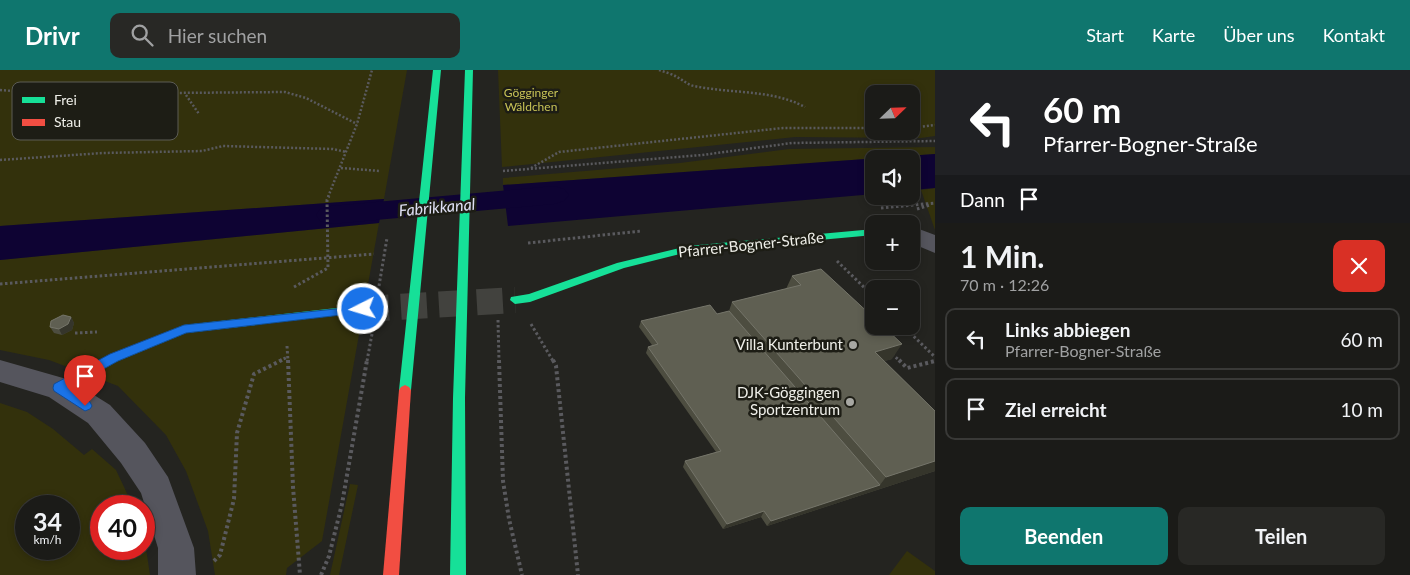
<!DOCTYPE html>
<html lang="de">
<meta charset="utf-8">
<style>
body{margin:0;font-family:Lato,sans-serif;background:#282825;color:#f1f3f6;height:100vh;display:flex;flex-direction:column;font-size:19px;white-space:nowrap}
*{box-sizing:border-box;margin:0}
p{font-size:16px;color:#a0a1a2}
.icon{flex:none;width:28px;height:28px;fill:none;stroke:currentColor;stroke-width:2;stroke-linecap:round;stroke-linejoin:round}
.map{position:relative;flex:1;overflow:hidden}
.side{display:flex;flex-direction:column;background:#1b1b18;width:475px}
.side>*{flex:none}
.top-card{background:#202124;color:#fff;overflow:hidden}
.needle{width:32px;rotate:67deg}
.buttons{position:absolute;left:865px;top:15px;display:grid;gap:10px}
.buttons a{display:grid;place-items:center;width:55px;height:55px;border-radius:10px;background:#1b1b18;box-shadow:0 2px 8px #0003,0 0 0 1px #393937;font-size:25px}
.speed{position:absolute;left:15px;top:425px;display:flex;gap:10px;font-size:25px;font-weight:700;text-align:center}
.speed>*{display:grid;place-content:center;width:65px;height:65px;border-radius:50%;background:#1b1b18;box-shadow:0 2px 8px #0003,0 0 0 1px #393937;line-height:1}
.speed small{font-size:12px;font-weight:400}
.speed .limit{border:8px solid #d22;background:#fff;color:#111}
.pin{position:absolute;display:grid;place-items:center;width:42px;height:42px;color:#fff;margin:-51px -21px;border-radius:50% 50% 50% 0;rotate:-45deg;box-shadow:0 0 5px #0007}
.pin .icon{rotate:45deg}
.me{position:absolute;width:55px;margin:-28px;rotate:265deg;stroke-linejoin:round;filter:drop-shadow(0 0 4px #0008)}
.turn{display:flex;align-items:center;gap:18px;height:105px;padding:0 25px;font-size:22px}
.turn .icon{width:65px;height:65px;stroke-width:2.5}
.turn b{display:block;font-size:35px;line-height:42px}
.then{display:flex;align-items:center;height:48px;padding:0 25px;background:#0003;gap:10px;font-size:19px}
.round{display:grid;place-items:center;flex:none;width:52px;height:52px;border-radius:10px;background:#282825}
.summary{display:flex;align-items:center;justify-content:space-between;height:85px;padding:0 25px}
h1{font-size:30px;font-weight:700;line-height:38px}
.action{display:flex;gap:10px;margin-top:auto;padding:10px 25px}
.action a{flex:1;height:58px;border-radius:10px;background:#0f766e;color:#fff;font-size:20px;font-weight:700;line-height:58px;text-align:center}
.action a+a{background:#282825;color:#f1f3f6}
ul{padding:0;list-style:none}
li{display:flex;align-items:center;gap:15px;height:62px;margin:0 10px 8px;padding:0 15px;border:2px solid #393937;border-radius:10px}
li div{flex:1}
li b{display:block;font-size:19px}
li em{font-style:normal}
header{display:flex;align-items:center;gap:30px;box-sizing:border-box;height:70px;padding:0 25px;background:#0f766e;color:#fff}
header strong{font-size:24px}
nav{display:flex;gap:28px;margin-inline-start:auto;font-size:18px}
.search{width:350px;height:45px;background:#282825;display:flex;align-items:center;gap:12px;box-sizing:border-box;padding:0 18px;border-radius:10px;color:#a0a1a2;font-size:19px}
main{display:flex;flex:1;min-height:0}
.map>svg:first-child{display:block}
.green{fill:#33310c;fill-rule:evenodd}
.water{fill:#0e0333}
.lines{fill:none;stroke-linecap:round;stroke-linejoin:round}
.canal{fill:#0e0333;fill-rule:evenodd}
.secondary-tunnel{stroke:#42423e;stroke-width:26;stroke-dasharray:26 12;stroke-linecap:butt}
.path-far2{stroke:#5a5a5e;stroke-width:2.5;stroke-dasharray:2 2;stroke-linecap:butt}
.path-far1{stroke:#5a5a5e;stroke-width:3;stroke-dasharray:2.5 2.5;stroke-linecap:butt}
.path{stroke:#5a5a5e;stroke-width:4;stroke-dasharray:3 3;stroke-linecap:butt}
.street{fill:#55555d;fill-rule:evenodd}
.fast{fill:#16e098;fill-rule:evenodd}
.jam{fill:#f24e42;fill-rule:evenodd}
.wall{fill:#4d4d40}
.shaded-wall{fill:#35352b}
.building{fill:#5f5f52;stroke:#75756a}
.route{fill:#1a73e8;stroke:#114b97}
.poi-dot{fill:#a8a8a3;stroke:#1d1d15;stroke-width:2}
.labels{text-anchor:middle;stroke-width:5;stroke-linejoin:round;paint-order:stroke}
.far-park-label{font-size:12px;fill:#c8c356;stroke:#1d1d15}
.street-label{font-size:15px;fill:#efefe9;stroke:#1d1d15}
.poi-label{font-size:15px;fill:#efefe9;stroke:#1d1d15;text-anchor:end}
.water-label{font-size:16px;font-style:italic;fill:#dfe0f4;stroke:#1d1d15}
.key{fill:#1d1d15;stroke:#5c5c55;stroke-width:1}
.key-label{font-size:14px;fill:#efefe9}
</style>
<header>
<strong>Drivr</strong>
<div class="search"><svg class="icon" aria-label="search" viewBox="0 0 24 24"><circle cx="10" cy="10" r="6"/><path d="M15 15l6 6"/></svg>Hier suchen</div>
<nav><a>Start</a><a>Karte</a><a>Über uns</a><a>Kontakt</a></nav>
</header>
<main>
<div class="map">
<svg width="935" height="505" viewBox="0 0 935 505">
<rect width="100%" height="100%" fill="#242420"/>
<path class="green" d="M0 0H407L384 129 0 156Z
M498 0H935V66L921 68 795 67 502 97ZM874 24H911V61H874Z
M935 77V84L503 115V108L680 93 789 79Z
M935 118V160L921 120Z
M379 153 322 471 287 498 286 505H215L208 461 186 401 166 365 118 316 49 290 0 280V190Z
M0 333 27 342 53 359 84 385 92 379 116 400 133 436H101V479H144V465L150 505H0ZM26 436H69V479H26Z
M350 414 358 415 339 505H330Z
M907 481 935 501V505H889Z"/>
<path class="water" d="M935 84V118L911 120V89H874V124L508 156 503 115Z
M384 129 379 153 0 190V156Z"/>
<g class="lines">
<path class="canal" d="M554 116 564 119 569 125 564 131 554 134 331 154 320 151 316 145 320 139 331 136Z"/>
<path class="secondary-tunnel" d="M363 239 515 230"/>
<path class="path-far2" d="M659 0C665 2 672 4 677 7 683 10 688 15 694 16 732 24 771 19 805 37
M0 20 51 24 285 22 306 28 357 54
M186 25 199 44
M911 58 935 55
M0 90 103 83 202 81 223 76 333 79 346 82
M341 98 380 101
M531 98 559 82 783 58H874
M503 101 702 85 792 73 935 71
M328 127 357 54 372 0"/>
<path class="path-far1" d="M881 138 935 133
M917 139 930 135
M528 173 641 161
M837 191 874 227
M0 214 374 184
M379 216 387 168
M294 217 328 198 327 130 329 126
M498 250 499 291
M531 254 553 291
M903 256 935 287
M75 263 97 262
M287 276 288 291
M892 284 900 291
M279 291 288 287
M367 291 372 264"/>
<path class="path" d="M288 290 293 417 300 505
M499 290 503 411 509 449 522 505
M553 290 556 296 578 505
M899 290 907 298 935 291
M214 491 220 485 234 429 237 363 254 304 282 290
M321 505 329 486 342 434 367 290"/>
<path class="street" d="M911 156 935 165V183L911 173Z
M0 290 70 310 110 335 145 373 168 407 194 478 196 505H158V478L141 423 121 393 88 353 49 327 0 312Z"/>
<path class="fast" d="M433 0H441L411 320 409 323 405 325 401 323 399 320Z
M465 0H473L465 328 466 505H450L453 328Z
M874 159V165L688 182 624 198 530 232 515 234 510 230 511 227 529 224 617 193 688 176Z
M363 235 369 239 367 242 186 263 118 291 63 321H55L53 318 55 315 110 285 184 255Z"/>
<path class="jam" d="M405 315 409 317 411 320 399 505H383L399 320 401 317Z"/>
</g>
<path class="wall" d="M792 206 892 289 884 291 935 341V401L767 456 761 447 723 459 683 397 685 391 716 382 646 283 648 277 652 275 639 257 641 251 717 244 729 241 732 232 786 219Z
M71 247 74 253 72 260 62 265 54 263 50 257Z"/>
<path class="shaded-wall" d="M71 247 74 253 72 260 62 265 59 259Z
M902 274 892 289 865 297 875 282Z
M935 391V401L767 456 771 451 880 415 886 407Z
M764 441 761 447 723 459 727 454Z"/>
<path class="building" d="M821 199 874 248V256H883L902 274 875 282 935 341V391L886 407 732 232 801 215 792 206Z
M710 235 717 244 729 241 880 415 771 451 764 441 727 454 685 391 721 381 648 277 658 274 641 251Z
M63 245 71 247 68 254 59 259 50 257 51 251Z"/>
<path class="route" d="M363 236 367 237 369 239 367 242 186 263 118 291 69 318 90 332 92 336 90 339 85 341 54 321 53 318 54 314 110 284 184 255Z"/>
<g class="poi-dot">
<circle cx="853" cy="275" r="5"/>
<circle cx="850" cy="332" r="5"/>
</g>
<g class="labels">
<g class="far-park-label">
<text x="531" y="27">Gögginger<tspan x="531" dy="14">Wäldchen</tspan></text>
</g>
<g class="street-label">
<text transform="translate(751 175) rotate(-6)" y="5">Pfarrer-Bogner-Straße</text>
</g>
<g class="poi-label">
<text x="843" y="280">Villa Kunterbunt</text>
<text x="840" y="328">DJK-Göggingen<tspan x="840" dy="17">Sportzentrum</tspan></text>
</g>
<g class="water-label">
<text transform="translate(437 137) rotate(-5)" y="6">Fabrikkanal</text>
</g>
</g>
<rect x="12" y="12" width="166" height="58" rx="8" class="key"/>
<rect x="22" y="27" width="23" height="6" fill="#16e098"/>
<rect x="22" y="49" width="23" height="7" fill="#f24e42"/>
<g class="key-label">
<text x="54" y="35">Frei</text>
<text x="54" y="57">Stau</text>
</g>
</svg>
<div class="buttons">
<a><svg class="needle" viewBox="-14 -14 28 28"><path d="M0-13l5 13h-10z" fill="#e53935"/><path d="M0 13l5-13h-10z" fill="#a0a1a2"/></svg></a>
<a><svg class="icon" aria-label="sound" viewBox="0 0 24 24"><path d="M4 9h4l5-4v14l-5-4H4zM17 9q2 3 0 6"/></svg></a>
<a>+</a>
<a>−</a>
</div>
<div class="speed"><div>34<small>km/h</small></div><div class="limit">40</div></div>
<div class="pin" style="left:85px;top:336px;background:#d93025"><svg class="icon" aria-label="arrive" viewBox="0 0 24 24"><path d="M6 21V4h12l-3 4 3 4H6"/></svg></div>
<svg class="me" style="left:363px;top:239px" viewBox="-20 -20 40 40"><circle r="17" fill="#1a73e8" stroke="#fff" stroke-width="3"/><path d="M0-11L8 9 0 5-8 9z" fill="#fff"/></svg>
</div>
<section class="side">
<div class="top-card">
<div class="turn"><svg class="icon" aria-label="left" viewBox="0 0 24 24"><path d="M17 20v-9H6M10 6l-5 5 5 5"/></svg><div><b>60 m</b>Pfarrer-Bogner-Straße</div></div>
<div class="then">Dann<svg class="icon" aria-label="arrive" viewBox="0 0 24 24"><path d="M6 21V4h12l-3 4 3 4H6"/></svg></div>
</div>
<div class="summary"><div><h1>1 Min.</h1><p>70 m · 12:26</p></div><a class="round" style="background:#d93025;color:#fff"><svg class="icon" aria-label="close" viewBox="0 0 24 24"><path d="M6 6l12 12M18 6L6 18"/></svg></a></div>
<ul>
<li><svg class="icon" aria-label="left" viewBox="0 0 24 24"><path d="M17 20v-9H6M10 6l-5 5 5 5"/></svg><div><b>Links abbiegen</b><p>Pfarrer-Bogner-Straße</p></div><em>60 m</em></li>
<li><svg class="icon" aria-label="arrive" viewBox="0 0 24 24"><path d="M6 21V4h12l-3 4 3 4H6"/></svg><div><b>Ziel erreicht</b></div><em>10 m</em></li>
</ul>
<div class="action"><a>Beenden</a><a>Teilen</a></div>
</section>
</main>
